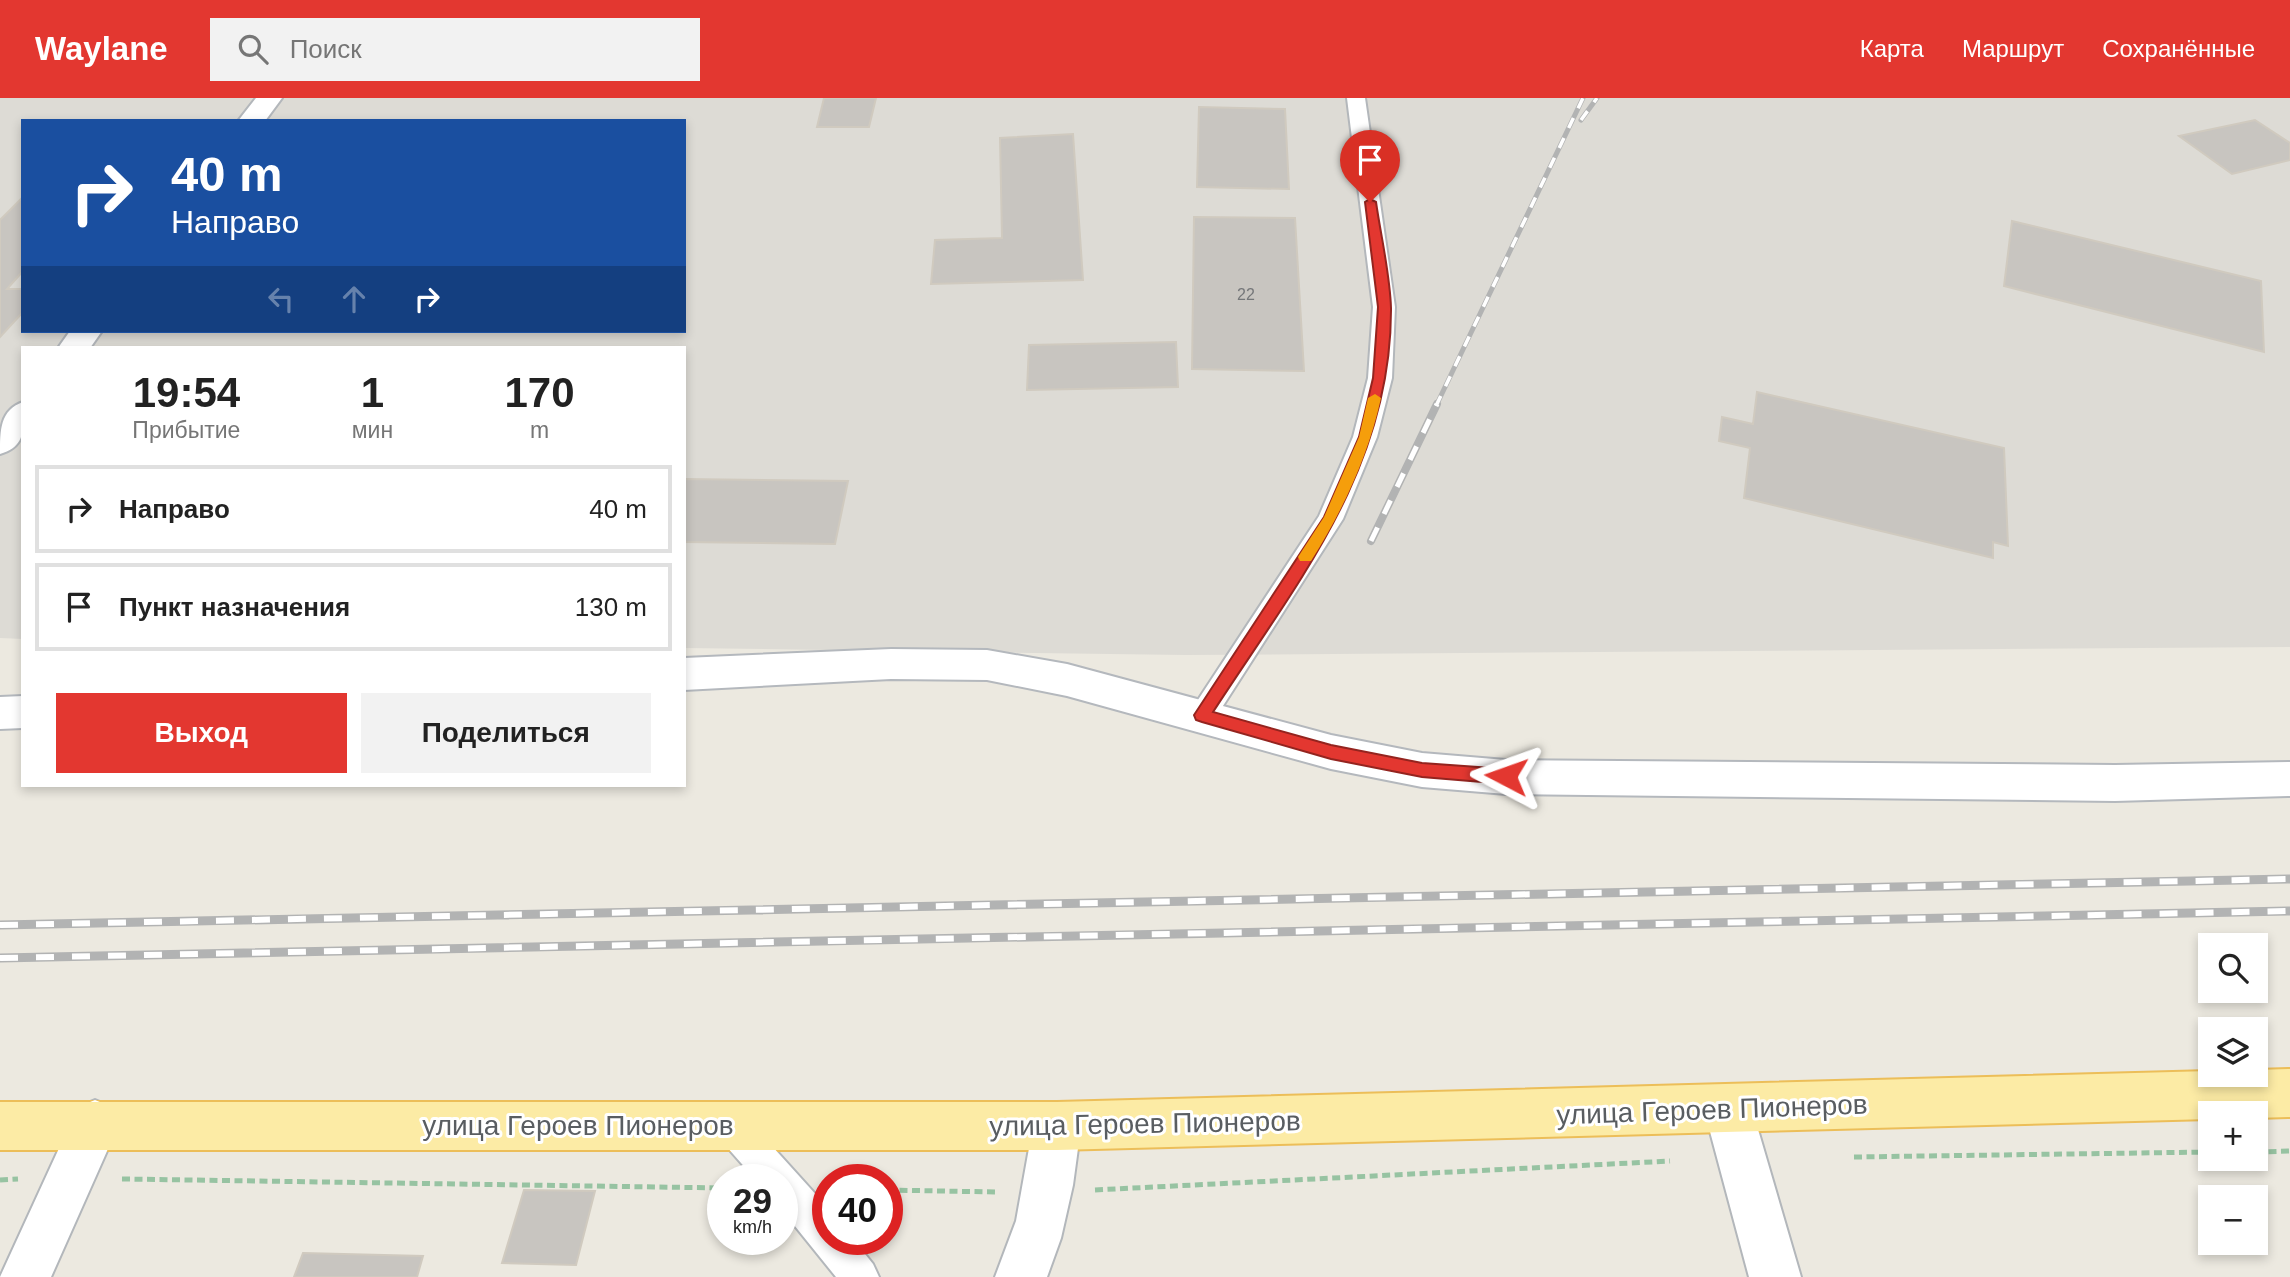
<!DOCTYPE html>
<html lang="ru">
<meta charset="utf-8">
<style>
body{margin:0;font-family:Arial,sans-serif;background:#f2f2f2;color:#222;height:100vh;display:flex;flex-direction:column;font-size:26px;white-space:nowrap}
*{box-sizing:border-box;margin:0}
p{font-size:23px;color:#767676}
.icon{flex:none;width:38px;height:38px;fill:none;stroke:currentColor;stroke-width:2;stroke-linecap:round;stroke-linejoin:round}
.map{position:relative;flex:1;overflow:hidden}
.details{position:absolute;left:21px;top:248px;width:665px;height:441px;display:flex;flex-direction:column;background:#fff;border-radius:0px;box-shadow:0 4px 10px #0003}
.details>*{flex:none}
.hud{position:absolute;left:21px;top:21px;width:665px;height:214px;border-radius:0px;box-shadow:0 4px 10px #0003;background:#1a4fa0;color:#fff;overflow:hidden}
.fabs{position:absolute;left:2198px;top:835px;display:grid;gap:14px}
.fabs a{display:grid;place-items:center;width:70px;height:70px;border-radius:0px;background:#fff;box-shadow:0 4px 10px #0003;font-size:35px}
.speed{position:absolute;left:707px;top:1066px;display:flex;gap:14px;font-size:35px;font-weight:700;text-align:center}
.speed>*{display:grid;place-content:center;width:91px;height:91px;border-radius:50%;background:#fff;box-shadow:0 4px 10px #0003;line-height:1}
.speed small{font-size:18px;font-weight:400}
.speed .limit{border:10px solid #d22;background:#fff;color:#111}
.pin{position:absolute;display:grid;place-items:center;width:60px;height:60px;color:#fff;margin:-72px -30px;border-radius:50% 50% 50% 0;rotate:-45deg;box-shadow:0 0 7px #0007}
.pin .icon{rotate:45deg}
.me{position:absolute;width:77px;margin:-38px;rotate:274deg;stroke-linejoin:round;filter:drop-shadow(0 0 5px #0008)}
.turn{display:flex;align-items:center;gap:24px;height:147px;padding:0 35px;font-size:32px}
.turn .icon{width:91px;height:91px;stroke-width:2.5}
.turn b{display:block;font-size:49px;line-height:60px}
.lanes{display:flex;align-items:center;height:66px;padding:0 35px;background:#0003;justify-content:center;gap:35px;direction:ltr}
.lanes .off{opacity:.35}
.eta{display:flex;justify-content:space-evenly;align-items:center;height:119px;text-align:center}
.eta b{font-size:42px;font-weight:700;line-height:49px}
.action{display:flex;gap:14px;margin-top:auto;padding:14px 35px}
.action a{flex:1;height:80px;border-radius:0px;background:#e33730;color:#fff;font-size:28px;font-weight:700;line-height:80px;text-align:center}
.action a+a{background:#f2f2f2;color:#222}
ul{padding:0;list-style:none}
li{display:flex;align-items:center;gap:21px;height:88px;margin:0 14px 10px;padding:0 21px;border:4px solid #e0e0e0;border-radius:0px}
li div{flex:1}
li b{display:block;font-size:26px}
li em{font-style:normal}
header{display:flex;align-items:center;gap:42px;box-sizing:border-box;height:98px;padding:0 35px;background:#e33730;color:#fff}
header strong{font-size:33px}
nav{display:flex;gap:38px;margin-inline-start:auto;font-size:24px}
.search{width:490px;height:63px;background:#f2f2f2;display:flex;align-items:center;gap:18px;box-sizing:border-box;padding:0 24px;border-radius:0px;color:#767676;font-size:26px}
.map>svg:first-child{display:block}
.industrial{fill:#dddbd5;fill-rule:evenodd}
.building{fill:#c8c5c0;stroke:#d0cabf;stroke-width:2}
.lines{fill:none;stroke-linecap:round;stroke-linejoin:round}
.lane-casing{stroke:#b3b7bb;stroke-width:4}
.street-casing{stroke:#b3b7bb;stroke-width:4}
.secondary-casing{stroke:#b4b8bd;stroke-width:4}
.primary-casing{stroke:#ecbe59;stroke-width:4}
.path{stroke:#97c3a2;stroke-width:5;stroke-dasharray:8 4.5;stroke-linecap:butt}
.lane{fill:#fff;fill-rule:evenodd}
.street{fill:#fff;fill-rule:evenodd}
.secondary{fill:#fff;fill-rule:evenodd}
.primary{fill:#fceba5;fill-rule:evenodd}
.rail-far2-casing{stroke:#b2b3b3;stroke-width:5}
.rail-far1-casing{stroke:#b2b3b3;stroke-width:8}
.rail-casing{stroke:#b2b3b3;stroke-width:9}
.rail-far2{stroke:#fff;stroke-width:3.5;stroke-dasharray:11;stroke-linecap:butt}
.rail-far1{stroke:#fff;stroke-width:5;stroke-dasharray:15;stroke-linecap:butt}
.rail{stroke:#fff;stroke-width:6;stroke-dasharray:18;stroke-linecap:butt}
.route{fill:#e33730;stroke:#94241f;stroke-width:2}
.slow{fill:#f59e0b}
.labels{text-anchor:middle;stroke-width:6;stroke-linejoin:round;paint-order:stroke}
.far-number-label{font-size:16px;fill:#757779}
.near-street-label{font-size:28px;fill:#595d61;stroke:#fff}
</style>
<header>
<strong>Waylane</strong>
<div class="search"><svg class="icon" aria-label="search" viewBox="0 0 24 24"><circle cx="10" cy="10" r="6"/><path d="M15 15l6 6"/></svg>Поиск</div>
<nav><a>Карта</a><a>Маршрут</a><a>Сохранённые</a></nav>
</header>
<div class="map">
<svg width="2290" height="1179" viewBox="0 0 2290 1179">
<rect width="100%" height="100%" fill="#ece9e0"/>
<path class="industrial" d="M0 0H2290V549L1186 557 684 550V250H23V541L0 540ZM23 23H684V233H23Z"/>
<path class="building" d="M824 0H876L869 29H817Z
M1199 9 1285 11 1289 91 1197 89Z
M2255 22 2290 45V62L2232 76 2179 38Z
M1073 36 1083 182 931 186 935 142 1002 140 1000 40Z
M23 99V173L7 191H23V214L0 239V122Z
M1194 119 1295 120 1304 273 1192 271Z
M2012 123 2261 183 2264 254 2004 188Z
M1176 244 1178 289 1027 292 1029 247Z
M1757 294 2004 350 2008 448 1993 444V460L1744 400 1750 350 1719 343 1722 319 1753 326Z
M684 381 848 383 835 446 684 444Z
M524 1092 595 1093 576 1167 502 1165Z
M303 1155 423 1158 417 1179H294Z"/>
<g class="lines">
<defs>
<path id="lane" d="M1347 0H1365L1395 209 1392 280 1377 339 1343 421 1212 625 1202 629 1192 625 1188 617 1319 418 1353 339 1368 280 1373 209Z
M731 1011 743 1016 828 1110V1141H853L873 1166 879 1179H836L782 1112V1082H756L719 1040 714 1028 719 1016Z"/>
<path id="street" d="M256 0H282L265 23H238Z
M70 233H102L90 250H58Z
M23 304C23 328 28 348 0 356 0 332 0 312 23 304Z
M1728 987 1745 994 1752 1011 1801 1179H1749L1704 1011 1711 994Z
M95 1002 112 1009 119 1026 51 1179H0L78 1009Z
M1057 1004 1074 1011 1081 1028 1073 1087 1061 1140 1047 1179H995L1016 1123 1033 1028 1040 1011Z"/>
<path id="secondary" d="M891 551 987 552 1067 566 1331 637 1422 655 1506 662 2115 667 2290 664V698L2115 703 1506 696 1422 689 1331 671 1067 598 987 582 891 581 684 592V560Z
M23 598V630L0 631V599Z"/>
<path id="primary" d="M2290 971V1019L2256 1020V1015H2210V1021L1057 1052H0V1004H1057L2210 973V976H2256V972Z"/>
</defs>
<use href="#lane" class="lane-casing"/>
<use href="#street" class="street-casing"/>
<use href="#secondary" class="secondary-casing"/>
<use href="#primary" class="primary-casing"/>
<path class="path" d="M2256 1054 2290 1053
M1854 1059 2210 1054
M122 1081 723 1090
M0 1082 18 1081
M887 1092 996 1094
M1095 1092 1670 1063"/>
<use href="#lane" class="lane"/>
<use href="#street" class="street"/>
<use href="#secondary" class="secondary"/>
<use href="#primary" class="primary"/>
<defs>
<path id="rail-far2" d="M1581 22 1597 0
M1436 308 1583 0"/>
<path id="rail-far1" d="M1371 443 1437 306"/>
<path id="rail" d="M0 827 2290 781
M0 860 2290 813"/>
</defs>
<use href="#rail-far2" class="rail-far2-casing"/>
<use href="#rail-far1" class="rail-far1-casing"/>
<use href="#rail" class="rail-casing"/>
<use href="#rail-far2" class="rail-far2"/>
<use href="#rail-far1" class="rail-far1"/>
<use href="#rail" class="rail"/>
</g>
<path class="route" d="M1370 101 1376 104C1381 139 1390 176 1391 210 1392 371 1296 486 1213 614L1331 647 1422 665 1506 671 1512 673 1515 678 1512 684 1506 686 1422 679 1331 661 1202 624 1196 622 1194 617 1324 419 1359 339 1373 280 1378 209 1365 104Z"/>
<path class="slow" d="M1375 296 1381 300C1368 359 1343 412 1311 463H1300L1298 459 1324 419 1359 339 1368 300Z"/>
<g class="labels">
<g class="far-number-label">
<text x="1246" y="202">22</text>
</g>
<g class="near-street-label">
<text transform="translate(1712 1011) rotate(-2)" y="10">улица Героев Пионеров</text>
<text transform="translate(1145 1025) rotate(-1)" y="10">улица Героев Пионеров</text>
<text x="578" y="1037">улица Героев Пионеров</text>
</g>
</g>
</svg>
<div class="fabs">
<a><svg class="icon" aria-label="search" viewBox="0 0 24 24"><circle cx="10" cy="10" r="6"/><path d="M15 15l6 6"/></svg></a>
<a><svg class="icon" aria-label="layers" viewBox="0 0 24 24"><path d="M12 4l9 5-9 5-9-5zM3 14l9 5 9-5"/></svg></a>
<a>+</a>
<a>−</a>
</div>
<div class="speed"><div>29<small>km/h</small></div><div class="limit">40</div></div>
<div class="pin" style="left:1370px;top:104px;background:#d93025"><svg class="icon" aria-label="arrive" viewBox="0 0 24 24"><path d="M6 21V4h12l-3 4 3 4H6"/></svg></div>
<svg class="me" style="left:1506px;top:678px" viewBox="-20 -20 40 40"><path d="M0-17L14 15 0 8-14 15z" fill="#e33730" stroke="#fff" stroke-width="4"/></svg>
<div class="hud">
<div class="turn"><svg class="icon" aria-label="right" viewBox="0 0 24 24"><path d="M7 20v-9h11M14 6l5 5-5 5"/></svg><div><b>40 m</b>Направо</div></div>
<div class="lanes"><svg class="icon off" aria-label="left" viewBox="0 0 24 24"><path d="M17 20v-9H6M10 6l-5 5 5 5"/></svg><svg class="icon off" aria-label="ahead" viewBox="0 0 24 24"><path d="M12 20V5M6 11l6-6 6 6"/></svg><svg class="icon" aria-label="right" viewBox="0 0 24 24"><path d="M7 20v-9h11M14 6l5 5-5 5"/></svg></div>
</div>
<section class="details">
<div class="eta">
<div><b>19:54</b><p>Прибытие</p></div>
<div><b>1</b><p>мин</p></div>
<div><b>170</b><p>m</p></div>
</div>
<ul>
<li><svg class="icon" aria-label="right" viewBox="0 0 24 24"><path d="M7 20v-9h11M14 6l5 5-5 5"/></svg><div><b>Направо</b></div><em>40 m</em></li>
<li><svg class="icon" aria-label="arrive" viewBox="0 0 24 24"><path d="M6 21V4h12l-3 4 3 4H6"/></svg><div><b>Пункт назначения</b></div><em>130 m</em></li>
</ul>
<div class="action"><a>Выход</a><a>Поделиться</a></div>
</section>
</div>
